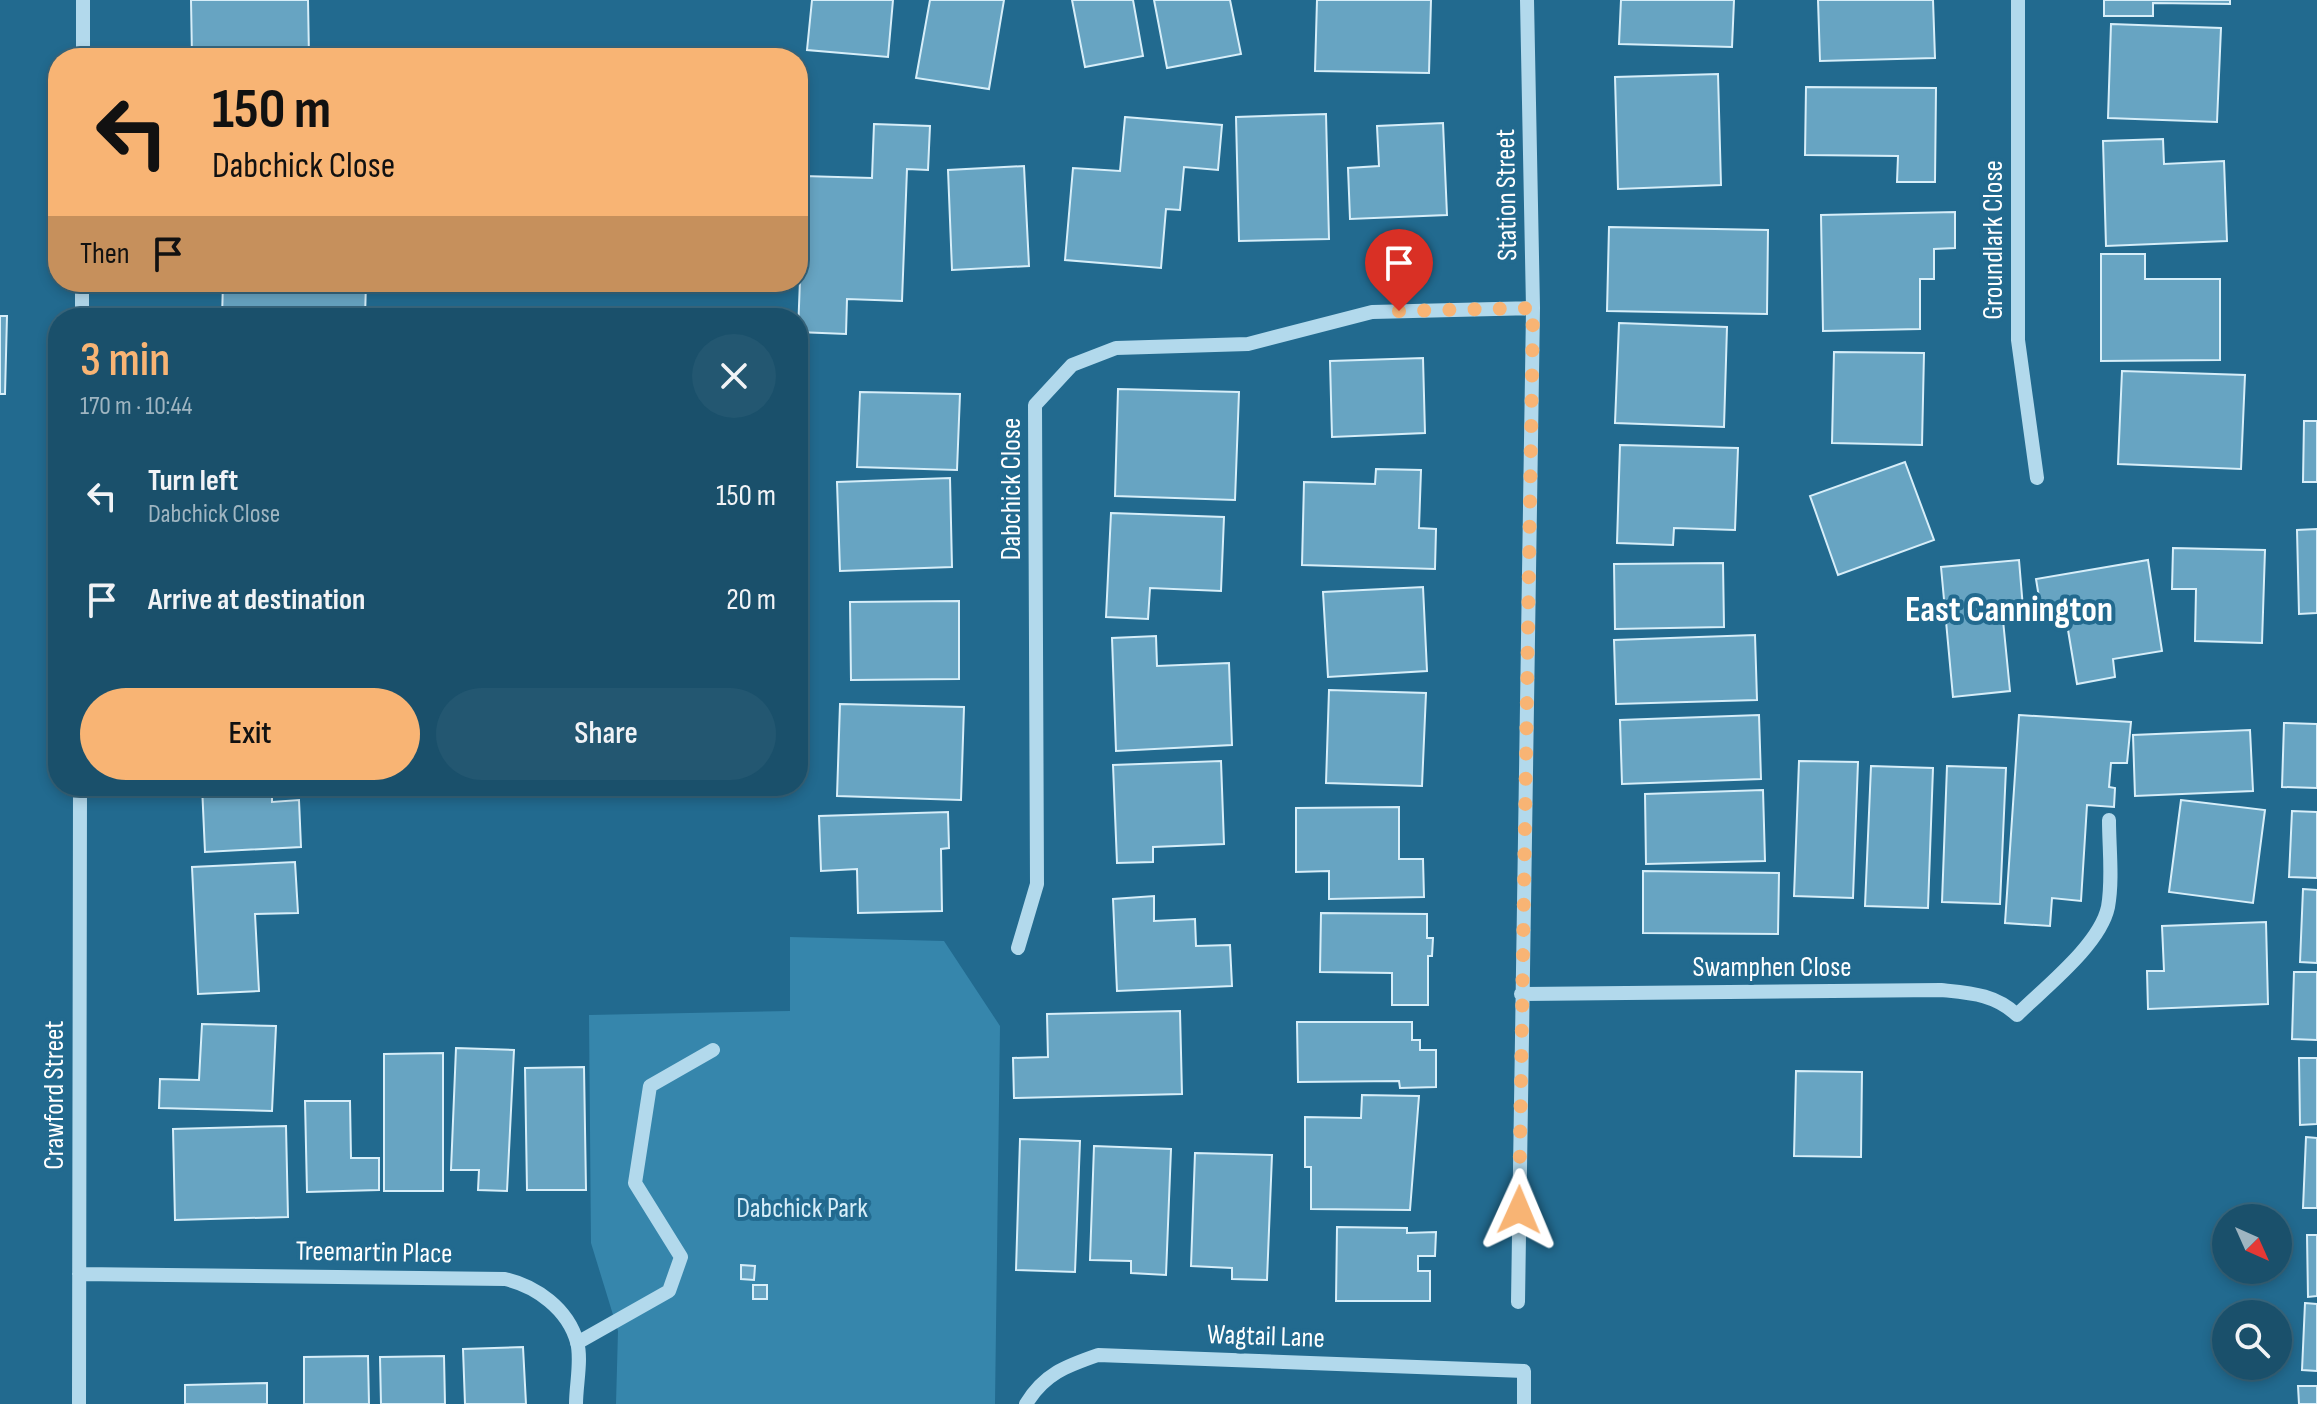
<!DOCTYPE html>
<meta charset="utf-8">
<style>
body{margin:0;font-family:"Sofia Sans Condensed",sans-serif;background:#235771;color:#f1f3f6;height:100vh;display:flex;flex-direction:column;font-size:30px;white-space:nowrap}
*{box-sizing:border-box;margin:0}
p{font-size:26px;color:#9fb5c1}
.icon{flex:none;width:44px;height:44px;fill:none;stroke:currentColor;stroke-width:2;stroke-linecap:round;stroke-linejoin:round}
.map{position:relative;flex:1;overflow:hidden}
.sheet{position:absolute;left:48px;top:308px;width:760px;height:488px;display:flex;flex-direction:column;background:#1a506b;border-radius:32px;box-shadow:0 4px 12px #0003,0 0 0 2px #38677e}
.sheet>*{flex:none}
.top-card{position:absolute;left:48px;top:48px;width:760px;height:244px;border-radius:32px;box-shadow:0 4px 12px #0003,0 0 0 2px #38677e;background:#f8b474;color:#111;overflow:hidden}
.needle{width:52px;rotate:135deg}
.fabs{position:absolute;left:2212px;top:1204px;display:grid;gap:16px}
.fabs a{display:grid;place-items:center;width:80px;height:80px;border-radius:50%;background:#1a506b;box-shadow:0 4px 12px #0003,0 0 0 2px #38677e;font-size:40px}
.pin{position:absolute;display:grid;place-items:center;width:68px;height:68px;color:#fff;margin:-82px -34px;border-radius:50% 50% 50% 0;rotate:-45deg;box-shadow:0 0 8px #0007}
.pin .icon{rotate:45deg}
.me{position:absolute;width:88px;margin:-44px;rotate:1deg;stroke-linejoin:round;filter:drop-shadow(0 0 6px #0008)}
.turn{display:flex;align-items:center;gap:28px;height:168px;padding:0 32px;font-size:36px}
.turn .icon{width:104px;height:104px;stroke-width:2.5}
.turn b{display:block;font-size:56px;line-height:68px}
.then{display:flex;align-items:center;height:76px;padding:0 32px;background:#0003;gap:16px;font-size:30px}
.round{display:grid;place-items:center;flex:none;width:84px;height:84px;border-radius:42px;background:#235771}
.head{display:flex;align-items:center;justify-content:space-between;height:136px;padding:0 32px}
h1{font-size:48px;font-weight:600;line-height:60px;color:#f8b474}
.button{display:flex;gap:16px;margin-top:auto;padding:16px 32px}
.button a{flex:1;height:92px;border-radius:48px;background:#f8b474;color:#111;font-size:32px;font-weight:600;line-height:92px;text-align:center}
.button a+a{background:#235771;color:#f1f3f6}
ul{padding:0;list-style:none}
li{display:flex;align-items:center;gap:24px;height:104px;padding:0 32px}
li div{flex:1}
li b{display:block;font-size:30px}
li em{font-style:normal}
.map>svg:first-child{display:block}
.green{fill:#3686ac}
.building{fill:#67a4c2;stroke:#d7eef9;stroke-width:2}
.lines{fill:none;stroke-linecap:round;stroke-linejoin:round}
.minor{stroke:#b2d9ec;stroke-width:14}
.route{stroke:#f8b474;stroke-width:14;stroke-dasharray:0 25.2}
.labels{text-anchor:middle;stroke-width:8;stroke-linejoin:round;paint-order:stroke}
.street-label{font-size:28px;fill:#fff;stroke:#226a8f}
.park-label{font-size:28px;fill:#d7eef9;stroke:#226a8f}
.district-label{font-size:36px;font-weight:bold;fill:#fff;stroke:#226a8f}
</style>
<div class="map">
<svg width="2317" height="1404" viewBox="0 0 2317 1404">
<rect width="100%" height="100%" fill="#226a8f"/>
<path class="green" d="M790 937 944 941 1000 1026 995 1404H616L618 1331 591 1243 589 1015 790 1011Z"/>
<path class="building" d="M191 0H308L309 58H192Z
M812 0H893L888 57 807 50Z
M930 0H1004L989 89 916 78Z
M1072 0H1133L1143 56 1085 67Z
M1154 0H1230L1241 54 1167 68Z
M1317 0H1431L1429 73 1315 71Z
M1621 0H1734L1732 47 1619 44Z
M1818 0H1933L1935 58 1820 61Z
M2104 0H2230V4L2153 3V16H2104Z
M2111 24 2221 28 2217 122 2108 118Z
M1718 74 1721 185 1618 189 1615 77Z
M1806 87 1936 88 1935 182H1897L1898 156 1805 155Z
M1326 114 1329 239 1239 241 1236 117Z
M1125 117 1222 125 1218 170 1184 167 1180 210 1166 209 1161 268 1065 260 1073 168 1120 171Z
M1443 123 1447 215 1350 219 1348 168 1379 166 1377 126Z
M874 124 930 126 928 170 907 169 902 301 847 299 846 334 798 332 804 176 872 178Z
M2163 139 2164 164 2224 161 2227 241 2106 246 2103 141Z
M1024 166 1029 266 952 270 948 170Z
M1955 212V248L1934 249V279H1920V329L1823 331 1821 215Z
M1609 227 1768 230 1767 314 1607 311Z
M2101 254H2145V279H2220V360L2101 361Z
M223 282H366L365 318H222Z
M0 316H7L5 394H0Z
M1619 323 1727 327 1724 427 1615 423Z
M1834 352 1924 353 1922 445 1832 443Z
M1423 358 1425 433 1332 437 1330 361Z
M2122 371 2245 375 2241 469 2118 464Z
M1118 389 1239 392 1235 500 1115 496Z
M860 392 960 394 957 470 857 467Z
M2304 421H2317V482H2303Z
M1620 445 1738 448 1735 530 1674 528 1673 545 1617 543Z
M1905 462 1934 540 1838 575 1810 496Z
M1376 469 1421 470 1419 528 1436 529 1435 569 1302 565 1304 482 1375 484Z
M950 478 952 567 840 571 837 482Z
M1111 513 1224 517 1221 591 1150 588 1148 619 1106 617Z
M2317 529V613L2299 614 2297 530Z
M2173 548 2265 550 2262 643 2195 641 2196 589H2172Z
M2019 560 2023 608 2002 610 2010 691 1953 697 1941 567Z
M2148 560 2162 651 2113 659 2115 677 2077 684 2065 612 2042 616 2036 579Z
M1723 563 1724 627 1615 629 1614 564Z
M1423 587 1427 671 1328 677 1323 592Z
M959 601V679L851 680 850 602Z
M1755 635 1757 700 1616 704 1614 640Z
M1156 636 1157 666 1229 663 1232 745 1116 751 1112 638Z
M1329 690 1426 693 1422 786 1326 783Z
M840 704 964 707 961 800 837 796Z
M1759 715 1761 779 1622 784 1620 720Z
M2019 715 2131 722 2127 763H2111L2109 787 2115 788 2114 807 2087 805 2081 901 2052 898 2050 926 2005 923Z
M2284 723 2317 724V788L2282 787Z
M2250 730 2253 791 2135 796 2133 735Z
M1221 761 1224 844 1153 847V862L1117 863 1113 765Z
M1799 761 1858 762 1853 898 1794 896Z
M1871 766 1933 768 1928 908 1865 906Z
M1947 766 2006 768 2000 904 1942 902Z
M202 786H272V802L299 800 301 847 205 852Z
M1763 790 1765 861 1646 864 1645 794Z
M2181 800 2265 810 2253 903 2169 892Z
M1399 807V859H1423L1424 897 1329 899V871L1296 872V808Z
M2292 811 2317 812V878L2289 877Z
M948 812 949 848 941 849 942 911 858 913 857 869 821 871 819 816Z
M295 862 298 913 255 914 259 991 198 994 192 867Z
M1643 871 1779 873 1778 934 1643 933Z
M2303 889 2317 890V963L2300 962Z
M1154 896V921L1195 919 1196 946 1230 945 1232 986 1117 991 1113 899Z
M1321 913 1427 914V938H1433L1432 956H1428V1005H1392V973L1320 972Z
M2266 922 2268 1004 2148 1009 2147 971H2164L2162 926Z
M2294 972H2317V1040L2292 1039Z
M1180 1011 1182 1094 1014 1098 1013 1058 1048 1057 1047 1014Z
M1297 1022H1412V1040H1420V1050H1436V1087L1400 1088 1399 1081 1298 1082Z
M202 1024 276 1026 272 1111 159 1108 160 1079 199 1080Z
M456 1048 514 1050 507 1191 478 1190 479 1170H451Z
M443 1053V1191H384V1054Z
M2299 1058H2317V1124L2300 1125Z
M584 1067 586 1190H527L525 1068Z
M1796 1071 1862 1072 1861 1157 1794 1156Z
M1362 1095 1419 1096 1410 1210 1311 1209V1167H1305V1117L1361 1118Z
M305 1101H350L351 1158H379V1190L307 1192Z
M286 1126 288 1217 175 1220 173 1129Z
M2306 1137 2317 1138V1208H2303Z
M1020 1139 1080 1141 1075 1272 1016 1270Z
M1094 1146 1171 1149 1166 1275 1131 1273V1261L1090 1260Z
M1195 1153 1272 1155 1267 1280 1232 1279V1268L1191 1266Z
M1337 1227 1407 1228V1233L1436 1232 1435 1256H1418V1271H1430V1301H1336Z
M2307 1235H2317V1296L2308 1297Z
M741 1265 755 1266 754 1280 741 1279Z
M753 1285H767V1299H753Z
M2305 1303 2317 1304V1371L2302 1370Z
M523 1347 526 1404H465L463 1349Z
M368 1356 369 1404H304V1357Z
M444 1356 445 1404H381L380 1357Z
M267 1383V1404H185V1385Z
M2298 1386H2317V1404H2299Z"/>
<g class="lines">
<path class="minor" d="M2018 0V340L2037 478
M83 58V0
M82 318V282
M1018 948 1037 884 1035 405 1072 365 1116 348 1248 344 1372 312 1533 308
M1521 994 1941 990C1970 993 1995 994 2017 1015 2044 988 2100 945 2108 907 2113 879 2109 848 2109 820
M79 1274 505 1279C536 1286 568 1309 577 1342 582 1359 576 1385 576 1404
M1518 1302 1533 308 1527 0
M577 1343 669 1291 681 1257 635 1183 650 1086 713 1050
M79 1404 80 786
M1026 1404C1044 1374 1066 1366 1098 1355L1524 1371V1404"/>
</g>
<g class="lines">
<path class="route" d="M1399 311 1533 308 1519 1210"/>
</g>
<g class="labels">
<g class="street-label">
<text transform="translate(1505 195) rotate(-91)" y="10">Station Street</text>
<text transform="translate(1992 240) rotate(-90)" y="10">Groundlark Close</text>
<text transform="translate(1010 489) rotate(-90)" y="10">Dabchick Close</text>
<text x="1772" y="976">Swamphen Close</text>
<text transform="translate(53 1095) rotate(-90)" y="10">Crawford Street</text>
<text transform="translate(374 1251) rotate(1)" y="10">Treemartin Place</text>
<text transform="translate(1266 1335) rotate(2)" y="10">Wagtail Lane</text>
</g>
<g class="park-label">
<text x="802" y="1217">Dabchick Park</text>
</g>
<g class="district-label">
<text x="2009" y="621">East Cannington</text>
</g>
</g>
</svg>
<div class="fabs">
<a><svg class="needle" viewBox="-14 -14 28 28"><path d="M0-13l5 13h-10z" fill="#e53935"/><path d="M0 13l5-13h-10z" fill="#9fb5c1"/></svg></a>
<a><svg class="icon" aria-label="search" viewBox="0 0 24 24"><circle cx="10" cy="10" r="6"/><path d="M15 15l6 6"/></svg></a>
</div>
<div class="pin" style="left:1399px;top:311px;background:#d93025"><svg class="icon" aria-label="arrive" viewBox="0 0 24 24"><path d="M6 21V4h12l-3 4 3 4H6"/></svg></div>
<svg class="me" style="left:1519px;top:1210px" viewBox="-20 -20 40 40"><path d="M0-17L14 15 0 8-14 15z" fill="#f8b474" stroke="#fff" stroke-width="4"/></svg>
<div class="top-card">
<div class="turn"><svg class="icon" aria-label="left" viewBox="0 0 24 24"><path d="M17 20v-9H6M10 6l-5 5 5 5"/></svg><div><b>150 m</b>Dabchick Close</div></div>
<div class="then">Then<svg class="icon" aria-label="arrive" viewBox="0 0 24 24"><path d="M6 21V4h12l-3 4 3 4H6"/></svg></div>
</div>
<section class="sheet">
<div class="head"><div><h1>3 min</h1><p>170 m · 10:44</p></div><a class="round"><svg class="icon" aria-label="close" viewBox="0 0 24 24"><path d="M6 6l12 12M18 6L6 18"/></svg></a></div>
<ul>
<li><svg class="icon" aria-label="left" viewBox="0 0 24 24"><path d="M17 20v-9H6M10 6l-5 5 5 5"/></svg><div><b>Turn left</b><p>Dabchick Close</p></div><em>150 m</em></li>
<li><svg class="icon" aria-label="arrive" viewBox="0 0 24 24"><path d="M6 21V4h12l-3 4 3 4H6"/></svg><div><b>Arrive at destination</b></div><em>20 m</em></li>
</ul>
<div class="button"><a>Exit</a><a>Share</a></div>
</section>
</div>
